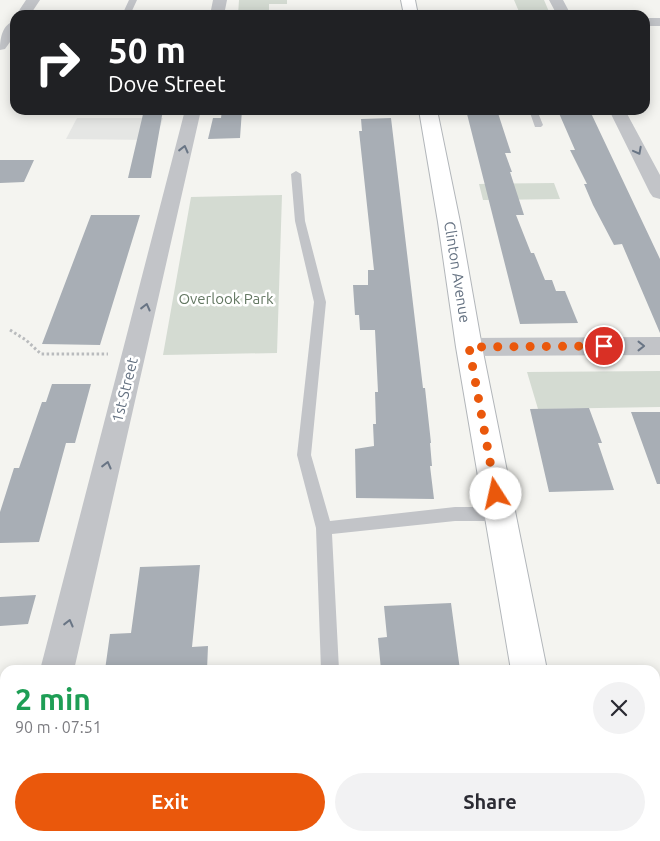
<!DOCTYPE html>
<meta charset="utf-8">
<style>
body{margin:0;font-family:Ubuntu,sans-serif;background:#f2f2f3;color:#2b2b33;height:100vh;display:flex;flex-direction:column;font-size:19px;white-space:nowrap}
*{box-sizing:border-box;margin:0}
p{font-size:16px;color:#7c7c81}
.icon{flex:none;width:28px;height:28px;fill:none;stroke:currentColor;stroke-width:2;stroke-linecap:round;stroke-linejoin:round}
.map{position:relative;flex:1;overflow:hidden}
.drawer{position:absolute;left:0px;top:665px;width:660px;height:176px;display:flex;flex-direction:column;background:#fff;border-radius:15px 15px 0 0;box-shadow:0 2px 12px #0003}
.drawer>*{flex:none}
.hud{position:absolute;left:10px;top:10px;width:640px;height:105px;border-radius:15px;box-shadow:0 2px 12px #0003;background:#202124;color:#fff;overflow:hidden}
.pin{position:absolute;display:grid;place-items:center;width:42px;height:42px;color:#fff;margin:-21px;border:2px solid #fff;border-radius:50%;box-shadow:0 1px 5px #0007}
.me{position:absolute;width:55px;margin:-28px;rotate:350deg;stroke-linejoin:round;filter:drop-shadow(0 0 4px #0008)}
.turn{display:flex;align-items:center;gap:18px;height:105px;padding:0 15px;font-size:22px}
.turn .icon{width:65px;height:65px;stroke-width:2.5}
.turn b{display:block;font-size:35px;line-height:42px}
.round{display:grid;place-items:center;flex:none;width:52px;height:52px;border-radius:26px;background:#f2f2f3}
.head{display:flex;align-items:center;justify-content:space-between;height:85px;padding:0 15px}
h1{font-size:30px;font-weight:600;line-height:38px;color:#1e9e55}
.action{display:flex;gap:10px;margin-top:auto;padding:10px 15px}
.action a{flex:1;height:58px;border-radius:30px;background:#ea580c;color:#fff;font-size:20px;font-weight:600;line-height:58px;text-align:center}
.action a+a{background:#f2f2f3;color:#2b2b33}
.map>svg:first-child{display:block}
.built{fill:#e5e6e4}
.green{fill:#d4dbd2}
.building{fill:#a8aeb5}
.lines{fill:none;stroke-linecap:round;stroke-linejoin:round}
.primary-casing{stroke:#b2b6ba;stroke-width:2}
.path{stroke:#b9bbbd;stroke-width:3;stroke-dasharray:2.5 2.5;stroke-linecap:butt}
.service{fill:#c2c4c8;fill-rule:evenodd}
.minor{fill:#c2c4c8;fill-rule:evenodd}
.primary{fill:#fff;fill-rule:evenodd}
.oneway{stroke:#697585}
.route{stroke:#ea580c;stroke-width:9;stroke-dasharray:0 16.2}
.labels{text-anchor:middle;stroke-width:5;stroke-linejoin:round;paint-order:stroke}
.street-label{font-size:15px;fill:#647181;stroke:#fff}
.park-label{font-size:15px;fill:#647863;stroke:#fff}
</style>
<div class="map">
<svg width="660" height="841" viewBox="0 0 660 841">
<rect width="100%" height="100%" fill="#f4f4f0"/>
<path class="built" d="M77 118H163L156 140 66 139Z"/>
<path class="green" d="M239 0H287V4H269V15H238Z
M514 0H544L550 14H520Z
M554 183 560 199 483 200 479 184Z
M282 195 277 353 163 355 191 197Z
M660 371V407L538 409 527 372Z"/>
<path class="building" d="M144 110H163L151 178H128Z
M222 110H242L240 138 208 139 213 118H221Z
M466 110H497L511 153H505L512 172H510L524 215H516L531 253H534L545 280H552L556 291H565L578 323 520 324Z
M558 111H590L660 259V333L622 244 614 245 593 205 584 184H587L570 150H575Z
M391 118 423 388H425L431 443H430L432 466H430L434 499 356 498 355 449 374 446 373 424H376L375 392H378L375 330H360L359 315H355L353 285H368V270H374L359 131H362L361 119Z
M0 160H34L24 182 0 183Z
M91 215H140L100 345 42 344Z
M52 384H91L75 443H66L39 542 0 543V512L14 468H19L42 402H46Z
M589 408 602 443H598L614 490 549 492 530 409Z
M631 412H660V484H657Z
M200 565 192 647 208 646 207 670H105L110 634 131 633 140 567Z
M36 595 28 624 0 626V597Z
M451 603 460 670H381L378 638 387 637 384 606Z"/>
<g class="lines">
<defs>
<path id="primary" d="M401 0H415L418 15H404Z
M419 110H437L460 222 482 347 547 670H511L456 347 438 222Z
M540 836H580V841H540Z"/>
</defs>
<use href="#primary" class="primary-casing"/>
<path class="path" d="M10 330 26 340 41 354H108"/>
<path class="service" d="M129 0H137L130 15H122Z
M529 110H537L543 125 541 127H535Z
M296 171 301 174 305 221 326 302 311 455 330 521 455 507H500L505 509 508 514 505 519 500 521H455L332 534 339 670H321L316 528 297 455 314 302 295 221 291 174Z
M328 836H348V841H328Z"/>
<path class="minor" d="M26 0H40L30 15H16Z
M213 0H227L224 15H210Z
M549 0H563L571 15H557Z
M645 18H660V26H645Z
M15 21V35L5 49 0 50C0 39 2 24 15 21Z
M185 110H201L74 670H40Z
M609 110H625L660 175V199L653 197 650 193Z
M660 337V355L469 356 461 353 457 347 461 341 469 338Z
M5 821V836H35V841H0V828L2 822Z"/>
<use href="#primary" class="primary"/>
</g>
<defs><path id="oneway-chevron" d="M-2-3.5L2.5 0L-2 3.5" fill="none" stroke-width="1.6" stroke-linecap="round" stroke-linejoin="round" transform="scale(1.25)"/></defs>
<g class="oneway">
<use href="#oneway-chevron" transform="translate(184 149) rotate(-76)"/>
<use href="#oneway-chevron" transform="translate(638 151) rotate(62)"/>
<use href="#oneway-chevron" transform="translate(146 307) rotate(-76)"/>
<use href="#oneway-chevron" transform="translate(641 346)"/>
<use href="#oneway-chevron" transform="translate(107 465) rotate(-76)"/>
<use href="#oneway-chevron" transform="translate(69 623) rotate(-76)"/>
</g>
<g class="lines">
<path class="route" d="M496 494 469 347 604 346"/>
</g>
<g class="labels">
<g class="street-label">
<text transform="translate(457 272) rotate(81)" y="5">Clinton Avenue</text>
<text transform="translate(125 390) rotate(-76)" y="5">1st Street</text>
</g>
<g class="park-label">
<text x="226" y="304">Overlook Park</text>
</g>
</g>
</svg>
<div class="pin" style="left:604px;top:346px;background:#d93025"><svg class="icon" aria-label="arrive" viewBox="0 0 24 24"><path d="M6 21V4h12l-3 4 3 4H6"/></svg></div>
<svg class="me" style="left:496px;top:494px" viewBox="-20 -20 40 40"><circle r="19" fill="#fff"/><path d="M0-13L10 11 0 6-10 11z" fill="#ea580c"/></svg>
<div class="hud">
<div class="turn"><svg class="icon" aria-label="right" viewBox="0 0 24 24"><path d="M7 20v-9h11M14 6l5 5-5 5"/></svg><div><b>50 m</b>Dove Street</div></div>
</div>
<section class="drawer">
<div class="head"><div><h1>2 min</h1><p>90 m · 07:51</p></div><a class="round"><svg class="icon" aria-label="close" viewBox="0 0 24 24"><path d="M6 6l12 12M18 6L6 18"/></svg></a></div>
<div class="action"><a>Exit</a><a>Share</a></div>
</section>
</div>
